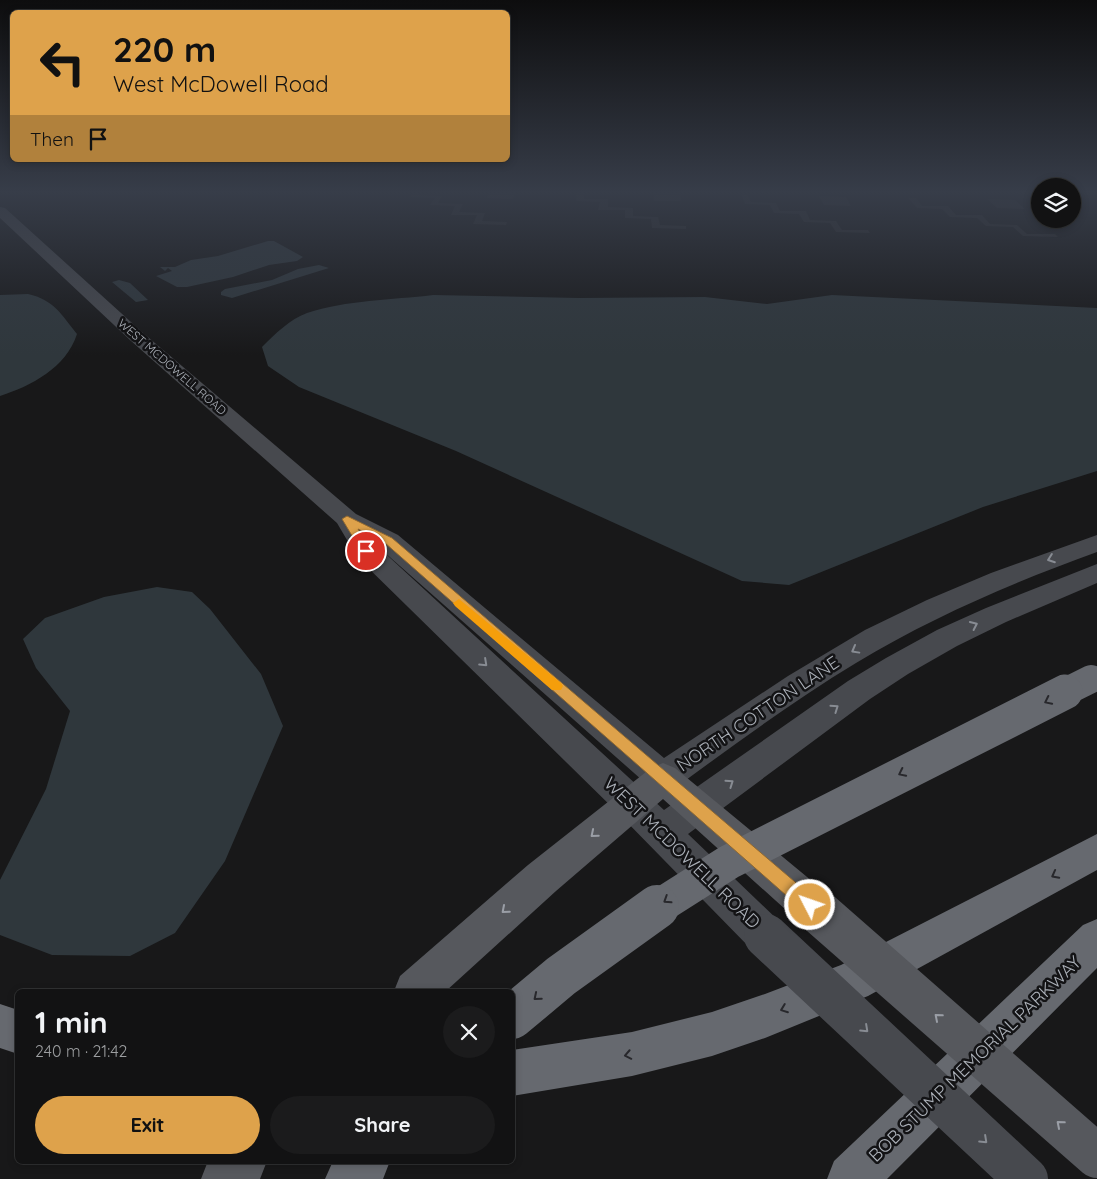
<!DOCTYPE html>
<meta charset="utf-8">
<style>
body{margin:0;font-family:Quicksand,sans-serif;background:#1b1b1c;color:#f1f3f6;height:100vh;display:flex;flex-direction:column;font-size:19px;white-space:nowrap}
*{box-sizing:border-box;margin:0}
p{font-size:16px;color:#9c9ea0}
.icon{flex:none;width:28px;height:28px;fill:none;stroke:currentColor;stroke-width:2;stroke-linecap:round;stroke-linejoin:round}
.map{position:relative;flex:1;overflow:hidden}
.drawer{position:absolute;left:15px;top:989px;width:500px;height:175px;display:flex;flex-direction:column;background:#121213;border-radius:8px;box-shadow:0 2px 8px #0003,0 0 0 1px #313233}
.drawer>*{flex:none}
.top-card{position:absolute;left:10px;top:10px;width:500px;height:152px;border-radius:8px;box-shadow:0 2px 8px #0003,0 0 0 1px #313233;background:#dea24b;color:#111;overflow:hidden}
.tools{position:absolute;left:1031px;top:178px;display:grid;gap:10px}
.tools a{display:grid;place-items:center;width:50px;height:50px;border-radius:50%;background:#121213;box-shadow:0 2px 8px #0003,0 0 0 1px #313233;font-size:25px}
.pin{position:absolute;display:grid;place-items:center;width:42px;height:42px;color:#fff;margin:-21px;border:2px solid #fff;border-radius:50%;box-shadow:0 1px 5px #0007}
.me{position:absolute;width:55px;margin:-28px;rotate:311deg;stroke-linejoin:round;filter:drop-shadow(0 0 4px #0008)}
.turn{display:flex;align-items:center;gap:18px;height:105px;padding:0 20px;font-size:22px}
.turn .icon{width:65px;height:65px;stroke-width:2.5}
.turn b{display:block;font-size:35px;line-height:42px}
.then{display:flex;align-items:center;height:48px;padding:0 20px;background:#0003;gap:10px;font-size:19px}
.round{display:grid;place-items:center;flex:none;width:52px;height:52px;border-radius:26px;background:#1b1b1c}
.head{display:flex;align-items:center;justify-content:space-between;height:85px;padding:0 20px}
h1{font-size:30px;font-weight:700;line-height:38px}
.action{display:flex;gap:10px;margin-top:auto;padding:10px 20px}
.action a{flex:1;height:58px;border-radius:30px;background:#dea24b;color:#111;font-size:20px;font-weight:700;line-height:58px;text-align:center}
.action a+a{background:#1b1b1c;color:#f1f3f6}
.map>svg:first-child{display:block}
.water{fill:#2f373c}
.building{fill:#2b2b2d}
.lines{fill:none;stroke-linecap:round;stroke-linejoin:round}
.secondary{fill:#47494e;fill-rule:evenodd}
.primary{fill:#56585d;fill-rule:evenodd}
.highway{fill:#66696f;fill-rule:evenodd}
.secondary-bridge{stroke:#47494e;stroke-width:44}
.primary-bridge-far1{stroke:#56585d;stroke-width:35}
.primary-bridge{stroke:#56585d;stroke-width:44}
.highway-bridge-far2{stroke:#66696f;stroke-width:28}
.highway-bridge-far1{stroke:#66696f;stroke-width:35}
.highway-bridge{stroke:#66696f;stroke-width:44}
.oneway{stroke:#888c93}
.oneway2{stroke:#28282c}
.oneway3{stroke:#9a9ea6}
.route{fill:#dea24b;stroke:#906931}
.slow{fill:#f59e0b}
.labels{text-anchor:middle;stroke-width:5;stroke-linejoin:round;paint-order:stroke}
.far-street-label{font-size:12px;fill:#abb0b8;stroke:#131315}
.near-street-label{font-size:18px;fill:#abb0b8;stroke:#131315}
</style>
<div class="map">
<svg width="1097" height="1179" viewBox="0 0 1097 1179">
<rect width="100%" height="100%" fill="#181819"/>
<path class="water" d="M268 241H274L303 257 297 261 269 265 233 277 187 287H177L156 276 172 271 168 268 165 271 160 267H175L191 260 218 256Z
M319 265 329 268 232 298 221 295V292L225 289 272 280 298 269Z
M119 280 130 283 148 300 136 302 112 282Z
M28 294C54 300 61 314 77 334 66 368 31 386 0 396V295Z
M433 295 579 298 705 297 767 304 832 295 1097 308V471L983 507 789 585 742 581 456 451 299 387 268 366 262 347C275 334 290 319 307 313 346 300 392 300 433 295Z
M157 587 192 592 210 609 261 674 283 726 225 861 175 933 130 956 52 955 0 935V880L46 789 70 711 36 668 23 639 45 618 104 597Z"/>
<path class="building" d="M415 190H421L418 195 442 196 438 203 463 204 459 212 485 213 482 221 507 222 506 225 473 224 477 215H451L455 206 430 205 435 198 410 197Z
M489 190H516L513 199 487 198Z
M577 191H584V199H608V207L633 208V216L658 217 660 225 686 226V229L652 228 651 219 625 218V210H598L600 202 576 201Z
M653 192 680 193 681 201H654Z
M741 194 748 195 751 202 776 203 780 211H806L810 220 836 221 842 230H868L870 233 836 232 830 223 804 222 799 214 774 213 770 205 745 204Z
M819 196 846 197 851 206 824 205Z
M908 198H916L922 206H948L956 215H982L990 224 1017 225 1027 234H1055L1058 237 1023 236 1013 227 986 226 977 218 950 217 942 209 917 208Z
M987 199 1015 200 1025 209 997 208Z"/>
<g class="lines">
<path class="secondary" d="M0 207 5 208 142 332 356 514 398 535 664 758 788 676 865 630 927 600 991 573 1097 535V552C1014 582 932 617 856 663 793 701 734 745 675 788L663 793 651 788 375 544 664 810 848 681 886 658 937 630 986 608 1097 564V583L1006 622 957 646 908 674 870 699 688 834 780 922 786 936 780 950 766 956 752 950 618 813 357 557 337 523 130 340 0 218Z"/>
<path class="primary" d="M663 763 675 768 824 891 830 905 824 919 810 924 796 919 663 799 556 891 446 991H394L400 976 528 865 651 768Z
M208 1161H267L260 1179H201Z"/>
<path class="highway" d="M1097 834V870L868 996 765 1038 712 1056 632 1076 512 1096V1050L632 1032 712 1012 765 994 841 965Z
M1097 919V968L887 1179H827L834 1161 1083 925Z
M0 1004 18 1010V1054L0 1048Z
M333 1161H390L383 1179H325Z"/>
<path class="secondary-bridge" d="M766 936 1026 1179"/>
<path class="primary-bridge-far1" d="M810 905 814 909"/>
<path class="primary-bridge" d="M813 907 1097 1156"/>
<path class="highway-bridge-far2" d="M1063 693 1091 679"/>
<path class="highway-bridge-far1" d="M655 909 729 862 1065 692"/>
<path class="highway-bridge" d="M512 1017 561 976 657 907"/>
</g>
<defs><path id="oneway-chevron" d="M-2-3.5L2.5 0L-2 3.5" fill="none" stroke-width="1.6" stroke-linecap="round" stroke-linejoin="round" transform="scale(1.25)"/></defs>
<g class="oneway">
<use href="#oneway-chevron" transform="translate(1051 559) rotate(160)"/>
<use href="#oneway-chevron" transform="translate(974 625) rotate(-25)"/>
<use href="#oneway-chevron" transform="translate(855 650) rotate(151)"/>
<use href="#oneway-chevron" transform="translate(484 663) rotate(43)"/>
<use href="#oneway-chevron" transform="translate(835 708) rotate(-35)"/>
<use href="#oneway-chevron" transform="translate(730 783) rotate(-35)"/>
<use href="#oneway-chevron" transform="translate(865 1029) rotate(43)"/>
<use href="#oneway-chevron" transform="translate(984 1140) rotate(43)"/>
</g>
<g class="oneway2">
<use href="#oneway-chevron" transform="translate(1048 701) rotate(154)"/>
<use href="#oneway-chevron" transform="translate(902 773) rotate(154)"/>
<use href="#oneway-chevron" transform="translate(1055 875) rotate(152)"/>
<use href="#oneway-chevron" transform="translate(667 900) rotate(147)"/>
<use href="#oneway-chevron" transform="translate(537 997) rotate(140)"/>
<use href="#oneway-chevron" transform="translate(784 1009) rotate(159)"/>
<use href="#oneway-chevron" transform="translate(628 1055) rotate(169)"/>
</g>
<g class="oneway3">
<use href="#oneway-chevron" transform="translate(594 834) rotate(140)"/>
<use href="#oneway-chevron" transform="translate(505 910) rotate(139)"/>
<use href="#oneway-chevron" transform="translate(938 1017) rotate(-139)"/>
<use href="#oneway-chevron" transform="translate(1060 1124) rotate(-139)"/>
</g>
<linearGradient id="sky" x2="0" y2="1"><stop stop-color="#0d0d0e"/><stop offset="0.54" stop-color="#373d49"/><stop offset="1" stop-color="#373d49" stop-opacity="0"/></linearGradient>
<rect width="1097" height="355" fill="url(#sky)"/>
<path class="route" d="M347 516 392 538 815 899 818 905 815 911 810 913 804 911 385 543 358 529 372 551 366 555 363 554 342 519Z"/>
<path class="slow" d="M459 599 561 683 563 686 561 690H552L455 606 453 603Z"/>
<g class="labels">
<g class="far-street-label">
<text transform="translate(172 367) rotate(41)" y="4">WEST MCDOWELL ROAD</text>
</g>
<g class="near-street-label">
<text transform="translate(758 714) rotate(-34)" y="6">NORTH COTTON LANE</text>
<text transform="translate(682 853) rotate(44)" y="6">WEST MCDOWELL ROAD</text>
<text transform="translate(975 1059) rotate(-44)" y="6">BOB STUMP MEMORIAL PARKWAY</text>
</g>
</g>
</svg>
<div class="tools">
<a><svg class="icon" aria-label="layers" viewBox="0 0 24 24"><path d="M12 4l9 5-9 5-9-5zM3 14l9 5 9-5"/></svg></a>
</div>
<div class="pin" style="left:366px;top:551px;background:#d93025"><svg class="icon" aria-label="arrive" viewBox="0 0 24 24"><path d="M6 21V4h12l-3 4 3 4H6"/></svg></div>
<svg class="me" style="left:810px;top:905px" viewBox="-20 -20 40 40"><circle r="17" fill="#dea24b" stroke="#fff" stroke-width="3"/><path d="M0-11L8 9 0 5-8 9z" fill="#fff"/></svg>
<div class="top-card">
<div class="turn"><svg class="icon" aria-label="left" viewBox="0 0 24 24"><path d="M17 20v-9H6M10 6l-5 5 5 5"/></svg><div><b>220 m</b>West McDowell Road</div></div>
<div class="then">Then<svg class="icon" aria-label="arrive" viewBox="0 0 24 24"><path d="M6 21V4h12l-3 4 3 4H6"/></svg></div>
</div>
<section class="drawer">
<div class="head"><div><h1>1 min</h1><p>240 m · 21:42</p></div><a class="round"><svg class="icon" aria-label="close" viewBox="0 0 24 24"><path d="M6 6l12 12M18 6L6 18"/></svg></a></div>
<div class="action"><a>Exit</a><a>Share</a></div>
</section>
</div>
